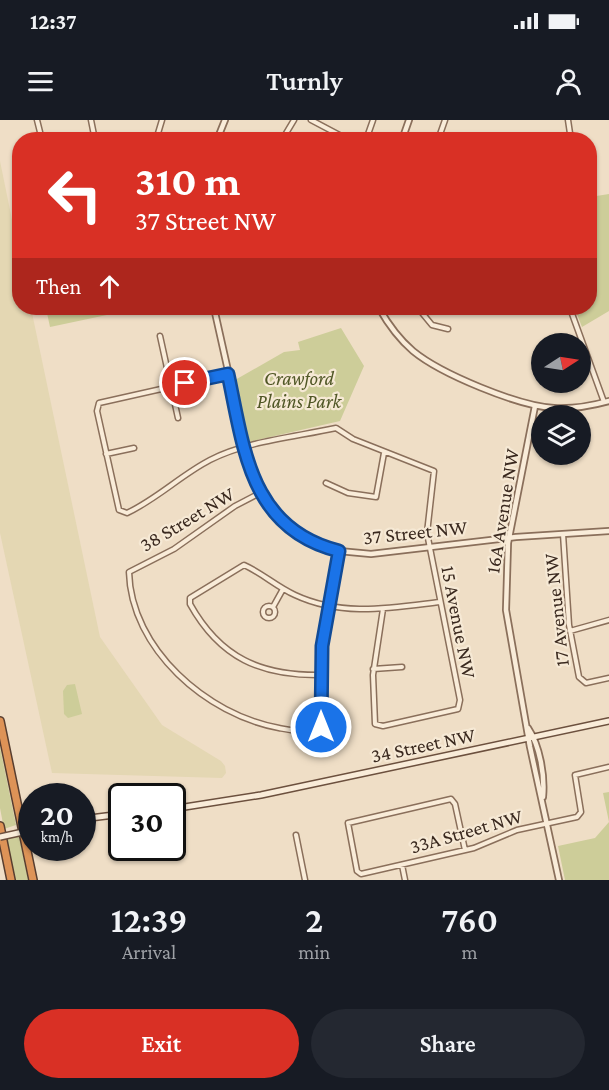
<!DOCTYPE html>
<style>
body{margin:0;font-family:"Crimson Pro",serif;background:#242831;color:#f1f3f6;height:100vh;display:flex;flex-direction:column;font-size:22px;white-space:nowrap}
*{box-sizing:border-box;margin:0}
p{font-size:20px;color:#9ea1a6}
.icon{flex:none;width:33px;height:33px;fill:none;stroke:currentColor;stroke-width:2;stroke-linecap:round;stroke-linejoin:round}
.map{position:relative;height:760px;overflow:hidden}
.sheet{display:flex;flex-direction:column;background:#171b24;flex:1}
.sheet>*{flex:none}
.hud{position:absolute;left:12px;top:12px;width:585px;height:183px;border-radius:24px;box-shadow:0 2px 4px #0004;background:#d93025;color:#fff;overflow:hidden}
.needle{width:39px;rotate:78deg}
.buttons{position:absolute;left:531px;top:213px;display:grid;gap:12px}
.buttons a{display:grid;place-items:center;width:60px;height:60px;border-radius:50%;background:#171b24;box-shadow:0 2px 4px #0004;font-size:30px}
.speed{position:absolute;left:18px;top:663px;display:flex;gap:12px;font-size:30px;font-weight:700;text-align:center}
.speed>*{display:grid;place-content:center;width:78px;height:78px;border-radius:50%;background:#171b24;box-shadow:0 2px 4px #0004;line-height:1}
.speed small{font-size:15px;font-weight:400}
.speed .limit{border:3px solid #111;border-radius:9px;background:#fff;color:#111}
.pin{position:absolute;display:grid;place-items:center;width:51px;height:51px;color:#fff;margin:-26px;border:3px solid #fff;border-radius:50%;box-shadow:0 2px 6px #0007}
.me{position:absolute;width:66px;margin:-33px;rotate:0deg;stroke-linejoin:round;filter:drop-shadow(0 0 4px #0008)}
.turn{display:flex;align-items:center;gap:21px;height:126px;padding:0 24px;font-size:27px}
.turn .icon{width:78px;height:78px;stroke-width:2.5}
.turn b{display:block;font-size:42px;line-height:51px}
.then{display:flex;align-items:center;height:57px;padding:0 24px;background:#0003;gap:12px;font-size:22px}
.eta{display:flex;justify-content:space-evenly;align-items:center;height:102px;text-align:center}
.eta b{font-size:36px;font-weight:600;line-height:42px}
.primary-button{display:flex;gap:12px;margin-top:auto;padding:12px 24px}
.primary-button a{flex:1;height:69px;border-radius:36px;background:#d93025;color:#fff;font-size:24px;font-weight:600;line-height:69px;text-align:center}
.primary-button a+a{background:#242831;color:#f1f3f6}
.status{display:flex;justify-content:space-between;align-items:center;height:42px;padding:0 30px;background:#171b24;direction:ltr}
.status svg{height:16px;fill:currentColor}
header{display:flex;justify-content:space-between;align-items:center;height:78px;padding:0 24px;background:#171b24;font-size:27px;font-weight:600}
.map>svg:first-child{display:block}
.farmland{fill:#e4d7b3}
.green{fill:#cdcd99}
.lines{fill:none;stroke-linecap:round;stroke-linejoin:round}
.minor-casing{stroke:#8a6f5b;stroke-width:7}
.tertiary-casing{stroke:#8a6f5b;stroke-width:8}
.secondary-casing{stroke:#6c503e;stroke-width:8}
.motorway-casing{stroke:#583e2f;stroke-width:10}
.minor{stroke:#f9ecd9;stroke-width:4}
.tertiary{stroke:#f9ecd9;stroke-width:4.5}
.secondary{stroke:#f9ecd9;stroke-width:5}
.motorway{stroke:#dd9357;stroke-width:7}
.secondary-bridge-casing{stroke:#6c503e;stroke-width:8;stroke-linecap:butt}
.secondary-bridge{stroke:#f9ecd9;stroke-width:5}
.route-casing{stroke:#114b97;stroke-width:15}
.route{stroke:#1a73e8;stroke-width:10}
.labels{text-anchor:middle;stroke-width:4.5;stroke-linejoin:round;paint-order:stroke}
.park-label{font-size:20px;font-style:italic;fill:#505726;stroke:#f6e9d5}
.street-label{font-size:20px;fill:#3a291f;stroke:#f6e9d5}
</style>
<div class="status"><b>12:37</b><svg viewBox="0 0 49 12"><path d="M0 12V9h3v3zM5 12V6h3v6zM10 12V3h3v9zM15 12V0h3v12zM26 1h20v11H26zM47 4h2v5h-2z"/></svg></div>
<header><svg class="icon" aria-label="menu" viewBox="0 0 24 24"><path d="M4 6h16M4 12h16M4 18h16"/></svg>Turnly<svg class="icon" aria-label="person" viewBox="0 0 24 24"><circle cx="12" cy="8" r="4"/><path d="M4 21q1-7 8-7t8 7"/></svg></header>
<div class="map">
<svg width="609" height="760" viewBox="0 0 609 760">
<rect width="100%" height="100%" fill="#efdec6"/>
<path class="farmland" d="M0 41 19 134 20 188H31L100 517 162 605 221 641 225 646 226 653 222 658 52 653 0 413Z"/>
<path class="green" d="M609 74V191L582 207 575 189 590 188V77Z
M73 188H140L50 207 47 193Z
M341 208 364 246 340 301 249 322 235 260 284 232 300 230 298 222Z
M75 564 82 594 68 598 64 594 63 571 67 565Z
M0 627 16 705 4 709 0 688Z
M609 672V760H565L558 726 595 718 609 702 603 673Z
M19 716 28 760H15L7 719Z"/>
<g class="lines">
<defs>
<path id="minor" d="M37 0 42 20
M91 0 95 20
M311 0 349 20
M568 0 571 20
M156 20 162 0
M282 20 294 0
M366 20 373 0
M438 20 445 0
M418 188 432 205 448 209
M536 188 571 191 604 282
M160 216 178 298
M228 254 99 283 97 291 119 390 127 393C157 379 181 355 210 340 247 321 295 317 336 308L353 319 434 351 427 413 460 580 458 589 383 606 375 604 373 555 383 489
M106 334 134 328
M326 363 348 373 376 377 384 333
M260 373 235 386 174 429 129 452C131 529 207 595 279 608 290 610 309 614 320 609L322 526 339 431
M563 414 569 505 579 557 586 563 609 558
M263 492a6 6 0 1 1 12 0a6 6 0 1 1-12 0Z
M273 487 283 469
M570 511 609 500
M373 549 402 547
M321 555C261 556 220 538 190 484V478L244 445C262 453 277 467 295 475 342 497 390 488 440 482
M296 715 305 760
M465 730 455 684 451 679 348 703 357 751 361 754 474 728 517 710 577 697 581 692 575 655 609 647
M402 745 405 760"/>
<path id="tertiary" d="M217 20 225 0
M402 20 409 0
M214 188 252 358 271 388 304 417 339 431 371 434 516 417 609 411
M379 188C388 204 399 219 413 231 441 254 518 286 554 288 573 289 591 286 609 281
M535 286 508 423 506 490 530 627 559 760
M528 608C540 626 545 656 543 677"/>
<path id="secondary" d="M172 689 261 675 609 601
M82 699 122 694"/>
<path id="motorway" d="M0 601 33 760
M0 706 11 760"/>
</defs>
<use href="#minor" class="minor-casing"/>
<use href="#tertiary" class="tertiary-casing"/>
<use href="#secondary" class="secondary-casing"/>
<use href="#motorway" class="motorway-casing"/>
<use href="#minor" class="minor"/>
<use href="#tertiary" class="tertiary"/>
<use href="#secondary" class="secondary"/>
<use href="#motorway" class="motorway"/>
<defs>
<path id="secondary-bridge" d="M0 717 32 710"/>
</defs>
<use href="#secondary-bridge" class="secondary-bridge-casing"/>
<use href="#secondary-bridge" class="secondary-bridge"/>
</g>
<g class="lines">
<defs>
<path id="route" d="M185 263 228 254C244 329 250 409 339 431L322 526 321 607"/>
</defs>
<use href="#route" class="route-casing"/>
<use href="#route" class="route"/>
</g>
<g class="labels">
<g class="park-label">
<text x="299" y="265">Crawford<tspan x="299" dy="23">Plains Park</tspan></text>
</g>
<g class="street-label">
<text transform="translate(502 391) rotate(-81)" y="7">16A Avenue NW</text>
<text transform="translate(187 399) rotate(-31)" y="7">38 Street NW</text>
<text transform="translate(415 412) rotate(-6)" y="7">37 Street NW</text>
<text transform="translate(556 490) rotate(-96)" y="7">17 Avenue NW</text>
<text transform="translate(459 502) rotate(79)" y="7">15 Avenue NW</text>
<text transform="translate(423 625) rotate(-12)" y="7">34 Street NW</text>
<text transform="translate(466 711) rotate(-16)" y="7">33A Street NW</text>
</g>
</g>
</svg>
<div class="buttons">
<a><svg class="needle" viewBox="-14 -14 28 28"><path d="M0-13l5 13h-10z" fill="#e53935"/><path d="M0 13l5-13h-10z" fill="#9ea1a6"/></svg></a>
<a><svg class="icon" aria-label="layers" viewBox="0 0 24 24"><path d="M12 4l9 5-9 5-9-5zM3 14l9 5 9-5"/></svg></a>
</div>
<div class="speed"><div>20<small>km/h</small></div><div class="limit">30</div></div>
<div class="pin" style="left:185px;top:263px;background:#d93025"><svg class="icon" aria-label="arrive" viewBox="0 0 24 24"><path d="M6 21V4h12l-3 4 3 4H6"/></svg></div>
<svg class="me" style="left:321px;top:607px" viewBox="-20 -20 40 40"><circle r="17" fill="#1a73e8" stroke="#fff" stroke-width="3"/><path d="M0-11L8 9 0 5-8 9z" fill="#fff"/></svg>
<div class="hud">
<div class="turn"><svg class="icon" aria-label="left" viewBox="0 0 24 24"><path d="M17 20v-9H6M10 6l-5 5 5 5"/></svg><div><b>310 m</b>37 Street NW</div></div>
<div class="then">Then<svg class="icon" aria-label="ahead" viewBox="0 0 24 24"><path d="M12 20V5M6 11l6-6 6 6"/></svg></div>
</div>
</div>
<section class="sheet">
<div class="eta">
<div><b>12:39</b><p>Arrival</p></div>
<div><b>2</b><p>min</p></div>
<div><b>760</b><p>m</p></div>
</div>
<div class="primary-button"><a>Exit</a><a>Share</a></div>
</section>
